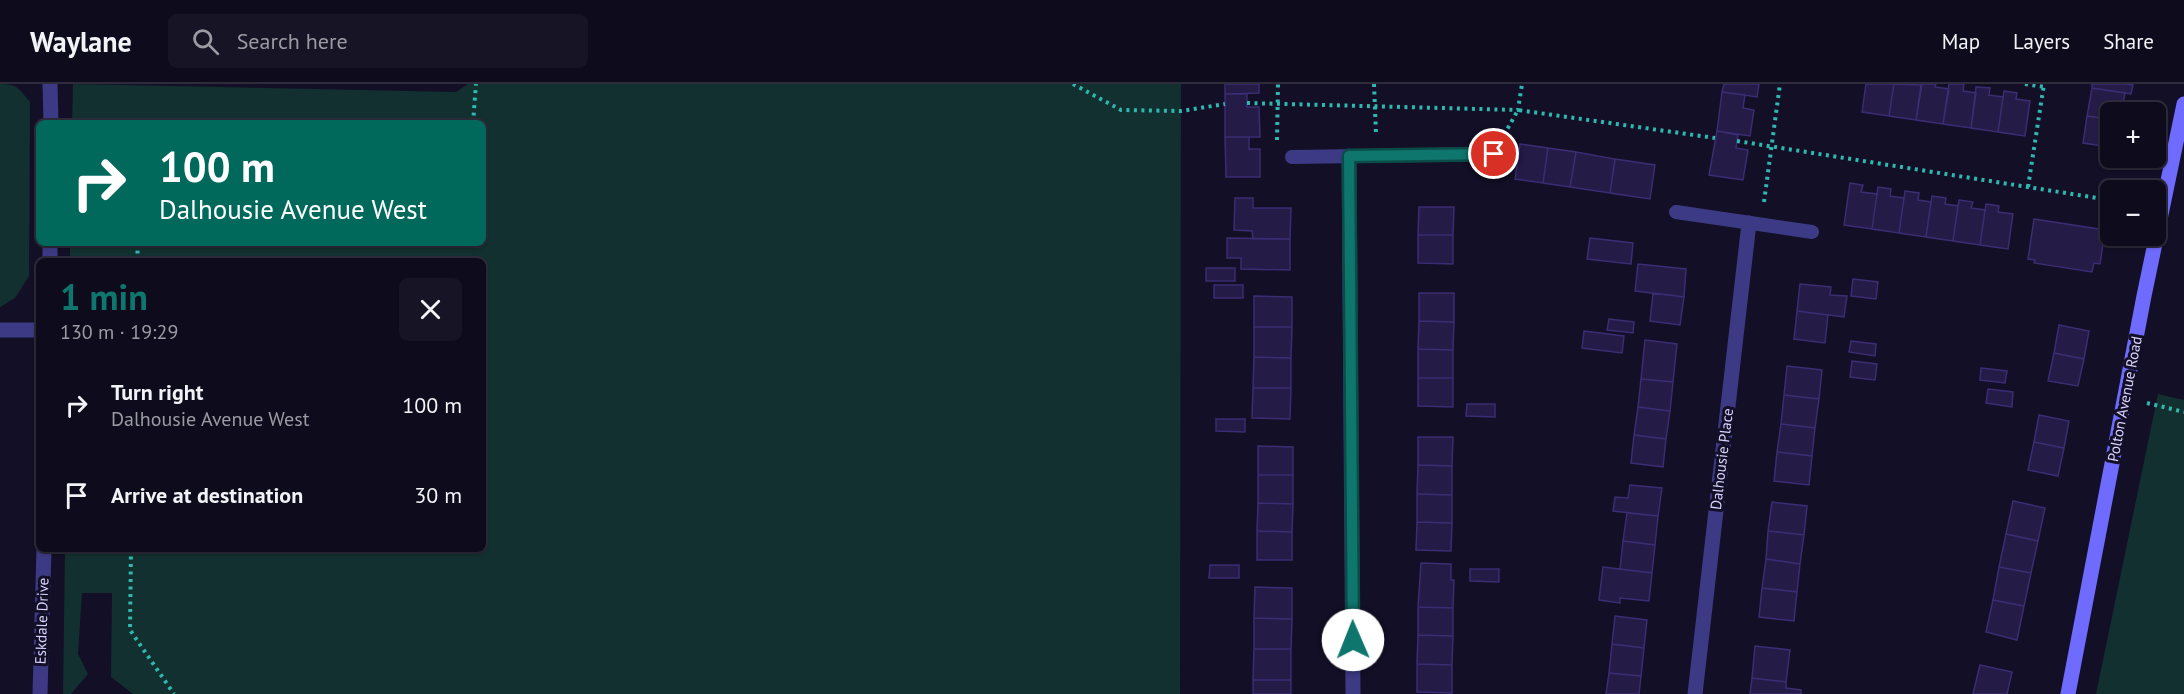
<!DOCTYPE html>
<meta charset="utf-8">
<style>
body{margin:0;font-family:"PT Sans",sans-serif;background:#171425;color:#f1f3f6;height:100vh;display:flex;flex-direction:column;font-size:22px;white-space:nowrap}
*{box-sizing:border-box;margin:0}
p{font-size:20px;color:#9b9ba3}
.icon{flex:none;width:33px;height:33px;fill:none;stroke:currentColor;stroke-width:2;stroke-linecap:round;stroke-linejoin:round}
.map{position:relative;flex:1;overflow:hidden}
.sheet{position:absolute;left:36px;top:174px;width:450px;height:294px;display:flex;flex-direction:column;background:#0e0b1c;border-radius:9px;box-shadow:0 2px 4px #0004,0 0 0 2px #2e2b3b}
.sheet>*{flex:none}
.guide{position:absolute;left:36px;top:36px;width:450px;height:126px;border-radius:9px;box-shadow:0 2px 4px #0004,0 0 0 2px #2e2b3b;background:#00695c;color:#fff;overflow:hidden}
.fabs{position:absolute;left:2100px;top:18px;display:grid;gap:12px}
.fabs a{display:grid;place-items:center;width:66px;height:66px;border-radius:9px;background:#0e0b1c;box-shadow:0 2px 4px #0004,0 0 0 2px #2e2b3b;font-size:30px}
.pin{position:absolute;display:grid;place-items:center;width:51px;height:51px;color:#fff;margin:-26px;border:3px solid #fff;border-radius:50%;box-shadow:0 2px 6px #0007}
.me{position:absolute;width:66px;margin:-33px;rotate:359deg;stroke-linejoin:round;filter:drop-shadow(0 0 4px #0008)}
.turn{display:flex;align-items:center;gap:21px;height:126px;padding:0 24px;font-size:27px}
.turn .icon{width:78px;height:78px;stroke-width:2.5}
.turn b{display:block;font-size:42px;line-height:51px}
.round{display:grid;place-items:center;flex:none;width:63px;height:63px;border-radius:9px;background:#171425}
.head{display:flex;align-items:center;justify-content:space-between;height:102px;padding:0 24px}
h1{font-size:36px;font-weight:600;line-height:45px;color:#0f766e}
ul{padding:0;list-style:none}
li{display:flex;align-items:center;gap:18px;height:90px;padding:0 24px}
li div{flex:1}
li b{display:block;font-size:22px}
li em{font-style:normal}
header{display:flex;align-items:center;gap:36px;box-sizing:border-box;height:84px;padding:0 30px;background:#0e0b1c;border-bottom:2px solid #2e2b3b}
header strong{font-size:28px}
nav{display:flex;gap:33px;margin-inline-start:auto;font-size:21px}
.search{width:420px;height:54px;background:#171425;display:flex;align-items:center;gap:15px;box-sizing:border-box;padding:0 21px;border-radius:9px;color:#9b9ba3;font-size:22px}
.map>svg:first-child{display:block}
.green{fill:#12302f}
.building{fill:#241b47;stroke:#3b2d73;stroke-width:1.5}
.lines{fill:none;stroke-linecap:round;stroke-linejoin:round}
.path{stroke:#2fb8b0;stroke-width:4;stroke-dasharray:3 4.5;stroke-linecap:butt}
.lane{stroke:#3d3a85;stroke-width:14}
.street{stroke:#3d3a85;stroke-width:15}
.secondary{stroke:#6f6bff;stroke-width:15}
.route-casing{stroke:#0a4d48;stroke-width:15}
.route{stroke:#0f766e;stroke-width:10}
.labels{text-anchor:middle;stroke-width:6;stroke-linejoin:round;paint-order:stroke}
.street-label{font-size:15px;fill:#d9d4ff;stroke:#130f26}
</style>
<header>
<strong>Waylane</strong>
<div class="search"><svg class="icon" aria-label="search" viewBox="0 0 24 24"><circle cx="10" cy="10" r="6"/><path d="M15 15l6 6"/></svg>Search here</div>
<nav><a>Map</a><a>Layers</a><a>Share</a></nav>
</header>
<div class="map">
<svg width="2184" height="610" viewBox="0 0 2184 610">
<rect width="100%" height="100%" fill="#130f26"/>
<path class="green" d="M0 0C18 0 19 5 30 18L29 192 15 214 0 223Z
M73 0 456 8 468 0H1181L1180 610H133L111 593 112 509H82L78 570 88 590 71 610H63L65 465H483V177H70V159H483V39H72Z
M2158 310 2184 316V610H2096Z"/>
<path class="building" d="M1225 0H1259V9L1225 10Z
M1724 0H1759L1757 13 1722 8Z
M1866 0H1894L1889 32 1862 28Z
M1894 0 1921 1 1916 36 1889 32Z
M1922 0H1936L1935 3 1949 5 1943 40 1916 36Z
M1949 0H1964L1963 7 1976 9 1971 44 1943 40Z
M2092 0H2126L2133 1 2131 10 2092 4Z
M1976 3 1990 4 1989 11 2003 13 1998 48 1971 44Z
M2092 4 2125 9 2122 26 2129 27V28H2110V35L2087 32Z
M2004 7 2017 9 2016 15 2030 17 2025 52 1998 48Z
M1722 8 1745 11 1743 24 1754 26 1750 52 1717 47Z
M1225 10H1247V23H1259L1260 53H1225Z
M2087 32 2110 35V63L2083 59Z
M1717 47 1738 51 1736 64 1748 66 1743 96 1709 91Z
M1225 53H1249V65H1260V93H1226Z
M1520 60 1548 64 1543 99 1515 95Z
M1548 64 1576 68 1570 103 1543 99Z
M1576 68 1615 75 1610 109 1570 103Z
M1615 75 1655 81 1650 115 1610 109Z
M1850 99 1863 101 1861 108 1877 110 1872 145 1844 141Z
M1878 103 1891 105 1890 112 1904 114 1899 149 1872 145Z
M1905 107 1919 109 1918 116 1931 118 1926 153 1899 149Z
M1932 112 1946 114 1945 120 1958 122 1953 157 1926 153Z
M1235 114H1253V124H1291L1290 155H1253L1252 147 1234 146Z
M1959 116 1973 118 1971 124 1985 126 1980 161 1953 157Z
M1986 120 1999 122 1998 128 2013 130 2008 165 1980 161Z
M1419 123H1454L1453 151H1418Z
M2034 135 2105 146 2100 180 2094 179 2092 188 2034 179 2035 176 2028 175Z
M1418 151H1453V180L1418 179Z
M1227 154 1290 155V186L1241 185V174H1227Z
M1590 154 1633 159 1631 180 1587 175Z
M1638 180 1686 185 1684 213 1635 207Z
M1206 184H1235V197H1206Z
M1853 195 1878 198 1876 215 1851 212Z
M1800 200 1831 203 1830 211 1847 212 1844 233 1797 227Z
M1214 201H1243V214H1214Z
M1419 209H1454V238L1419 237Z
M1653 209 1684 213 1680 241 1650 237Z
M1254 212 1292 213V243H1254Z
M1797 227 1828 231 1825 259 1794 255Z
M1609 235 1634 238 1633 249 1607 246Z
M1419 237 1454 238 1453 266 1418 265Z
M2059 241 2089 247 2084 275 2054 269Z
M1254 243H1292L1291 274 1254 273Z
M1584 247 1624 252 1622 269 1582 264Z
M1645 256 1677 260 1673 298 1641 295Z
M1851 257 1876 260 1875 272 1849 268Z
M1418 265 1453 266V294H1418Z
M2054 269 2084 275 2078 302 2048 297Z
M1254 273 1291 274V304H1253Z
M1852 277 1877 280 1875 296 1850 293Z
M1787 282 1822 286 1819 315 1784 311Z
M1981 284 2007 287 2005 299 1980 296Z
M1418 294H1453V323L1418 322Z
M1641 295 1673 298 1670 327 1638 323Z
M1253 304H1291L1290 335 1252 334Z
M1988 305 2013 308 2012 323 1986 319Z
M1784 311 1819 315 1815 344 1781 340Z
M1467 320H1495V333L1466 332Z
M1638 323 1670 327 1666 355 1634 351Z
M2039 331 2069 337 2064 364 2034 358Z
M1216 335H1245V348L1216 347Z
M1781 340 1815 344 1812 372 1777 368Z
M1634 351 1666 355 1663 383 1631 379Z
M1418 353H1453L1452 382 1418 381Z
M2034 358 2064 364 2058 392 2028 386Z
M1258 362 1293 363V391H1258Z
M1777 368 1812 372 1809 401 1774 397Z
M1418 381 1452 382V411L1417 410Z
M1258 391H1293V420L1258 419Z
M1630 401 1662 404 1658 432 1613 427 1615 413 1628 414Z
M1417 410 1452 411V439L1417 438Z
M2013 417 2045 424 2038 457 2006 450Z
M1772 418 1807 422 1804 451 1768 447Z
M1258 419 1293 420 1292 448 1257 447Z
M1627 429 1658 432 1655 461 1623 457Z
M1417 438 1452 439 1451 467 1416 466Z
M1257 447 1292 448V476H1257Z
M1768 447 1804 451 1800 480 1766 475Z
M2006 450 2038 457 2031 489 1999 483Z
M1623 457 1655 461 1652 489 1620 485Z
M1766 475 1800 480 1797 508 1762 504Z
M1421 479 1451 480V496H1454L1453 524 1418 523Z
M1210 481H1239V494H1209Z
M1603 483 1652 489 1649 517 1620 514V519L1599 516Z
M1999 483 2031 489 2024 522 1993 516Z
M1470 485H1499V498L1470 497Z
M1255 503 1292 504V535L1254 534Z
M1762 504 1797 508 1794 537 1759 533Z
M1993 516 2024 522 2017 556 1986 548Z
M1418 523 1453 524V552L1418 551Z
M1615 532 1647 536 1644 564 1612 560Z
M1254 534 1292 535 1291 565H1254Z
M1418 551 1453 552 1452 581 1417 580Z
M1612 560 1644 564 1641 592 1609 589Z
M1755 562 1790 566 1786 598 1752 594Z
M1254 565H1291V596H1253Z
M1417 580 1452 581V609L1417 608Z
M1980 581 2012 588 2007 610H1973Z
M1609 589 1641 592 1639 610H1606Z
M1752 594 1786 598V604L1801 606V610H1750Z
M1253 596H1291V610H1253Z"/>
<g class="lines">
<path class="path" d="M1073 0 1121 26 1181 27 1225 20
M1374 0 1376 50
M2025 0 2044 3
M1247 19 1518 26 1522 0
M473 39 476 0
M1504 51 1518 26 1715 54
M1277 56 1278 0
M1737 57 2110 116
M2028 103 2044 0
M1764 118 1780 0
M137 177 138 159
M2147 319 2184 328
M131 465 130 546 174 610"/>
<path class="lane" d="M1292 73 1494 70
M1676 128 1812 148"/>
<path class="street" d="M50 0 51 39
M1349 72 1353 610
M50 177V159
M0 246H39
M40 610 44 465
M1695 610 1749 139"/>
<path class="secondary" d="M2068 610 2144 212 2184 20"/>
</g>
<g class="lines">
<defs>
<path id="route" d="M1353 556 1349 72 1494 70"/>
</defs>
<use href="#route" class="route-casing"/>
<use href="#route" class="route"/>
</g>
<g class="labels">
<g class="street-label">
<text transform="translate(2125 315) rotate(-79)" y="5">Polton Avenue Road</text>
<text transform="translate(1722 375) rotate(-83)" y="5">Dalhousie Place</text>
<text transform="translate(42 537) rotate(-88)" y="5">Eskdale Drive</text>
</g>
</g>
</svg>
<div class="fabs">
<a>+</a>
<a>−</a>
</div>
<div class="pin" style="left:1494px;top:70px;background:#d93025"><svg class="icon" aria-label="arrive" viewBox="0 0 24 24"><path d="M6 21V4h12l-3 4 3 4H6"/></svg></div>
<svg class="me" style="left:1353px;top:556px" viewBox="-20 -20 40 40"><circle r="19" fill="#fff"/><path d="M0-13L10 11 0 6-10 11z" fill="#0f766e"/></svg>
<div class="guide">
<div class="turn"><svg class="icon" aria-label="right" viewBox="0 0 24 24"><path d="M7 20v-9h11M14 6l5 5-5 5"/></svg><div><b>100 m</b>Dalhousie Avenue West</div></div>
</div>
<section class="sheet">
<div class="head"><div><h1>1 min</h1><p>130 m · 19:29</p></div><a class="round"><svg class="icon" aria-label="close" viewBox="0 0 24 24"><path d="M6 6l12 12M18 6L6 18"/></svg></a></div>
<ul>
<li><svg class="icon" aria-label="right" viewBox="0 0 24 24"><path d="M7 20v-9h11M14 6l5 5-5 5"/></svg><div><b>Turn right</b><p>Dalhousie Avenue West</p></div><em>100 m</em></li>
<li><svg class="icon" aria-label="arrive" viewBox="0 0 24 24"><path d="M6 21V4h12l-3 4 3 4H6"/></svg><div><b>Arrive at destination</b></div><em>30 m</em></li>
</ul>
</section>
</div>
